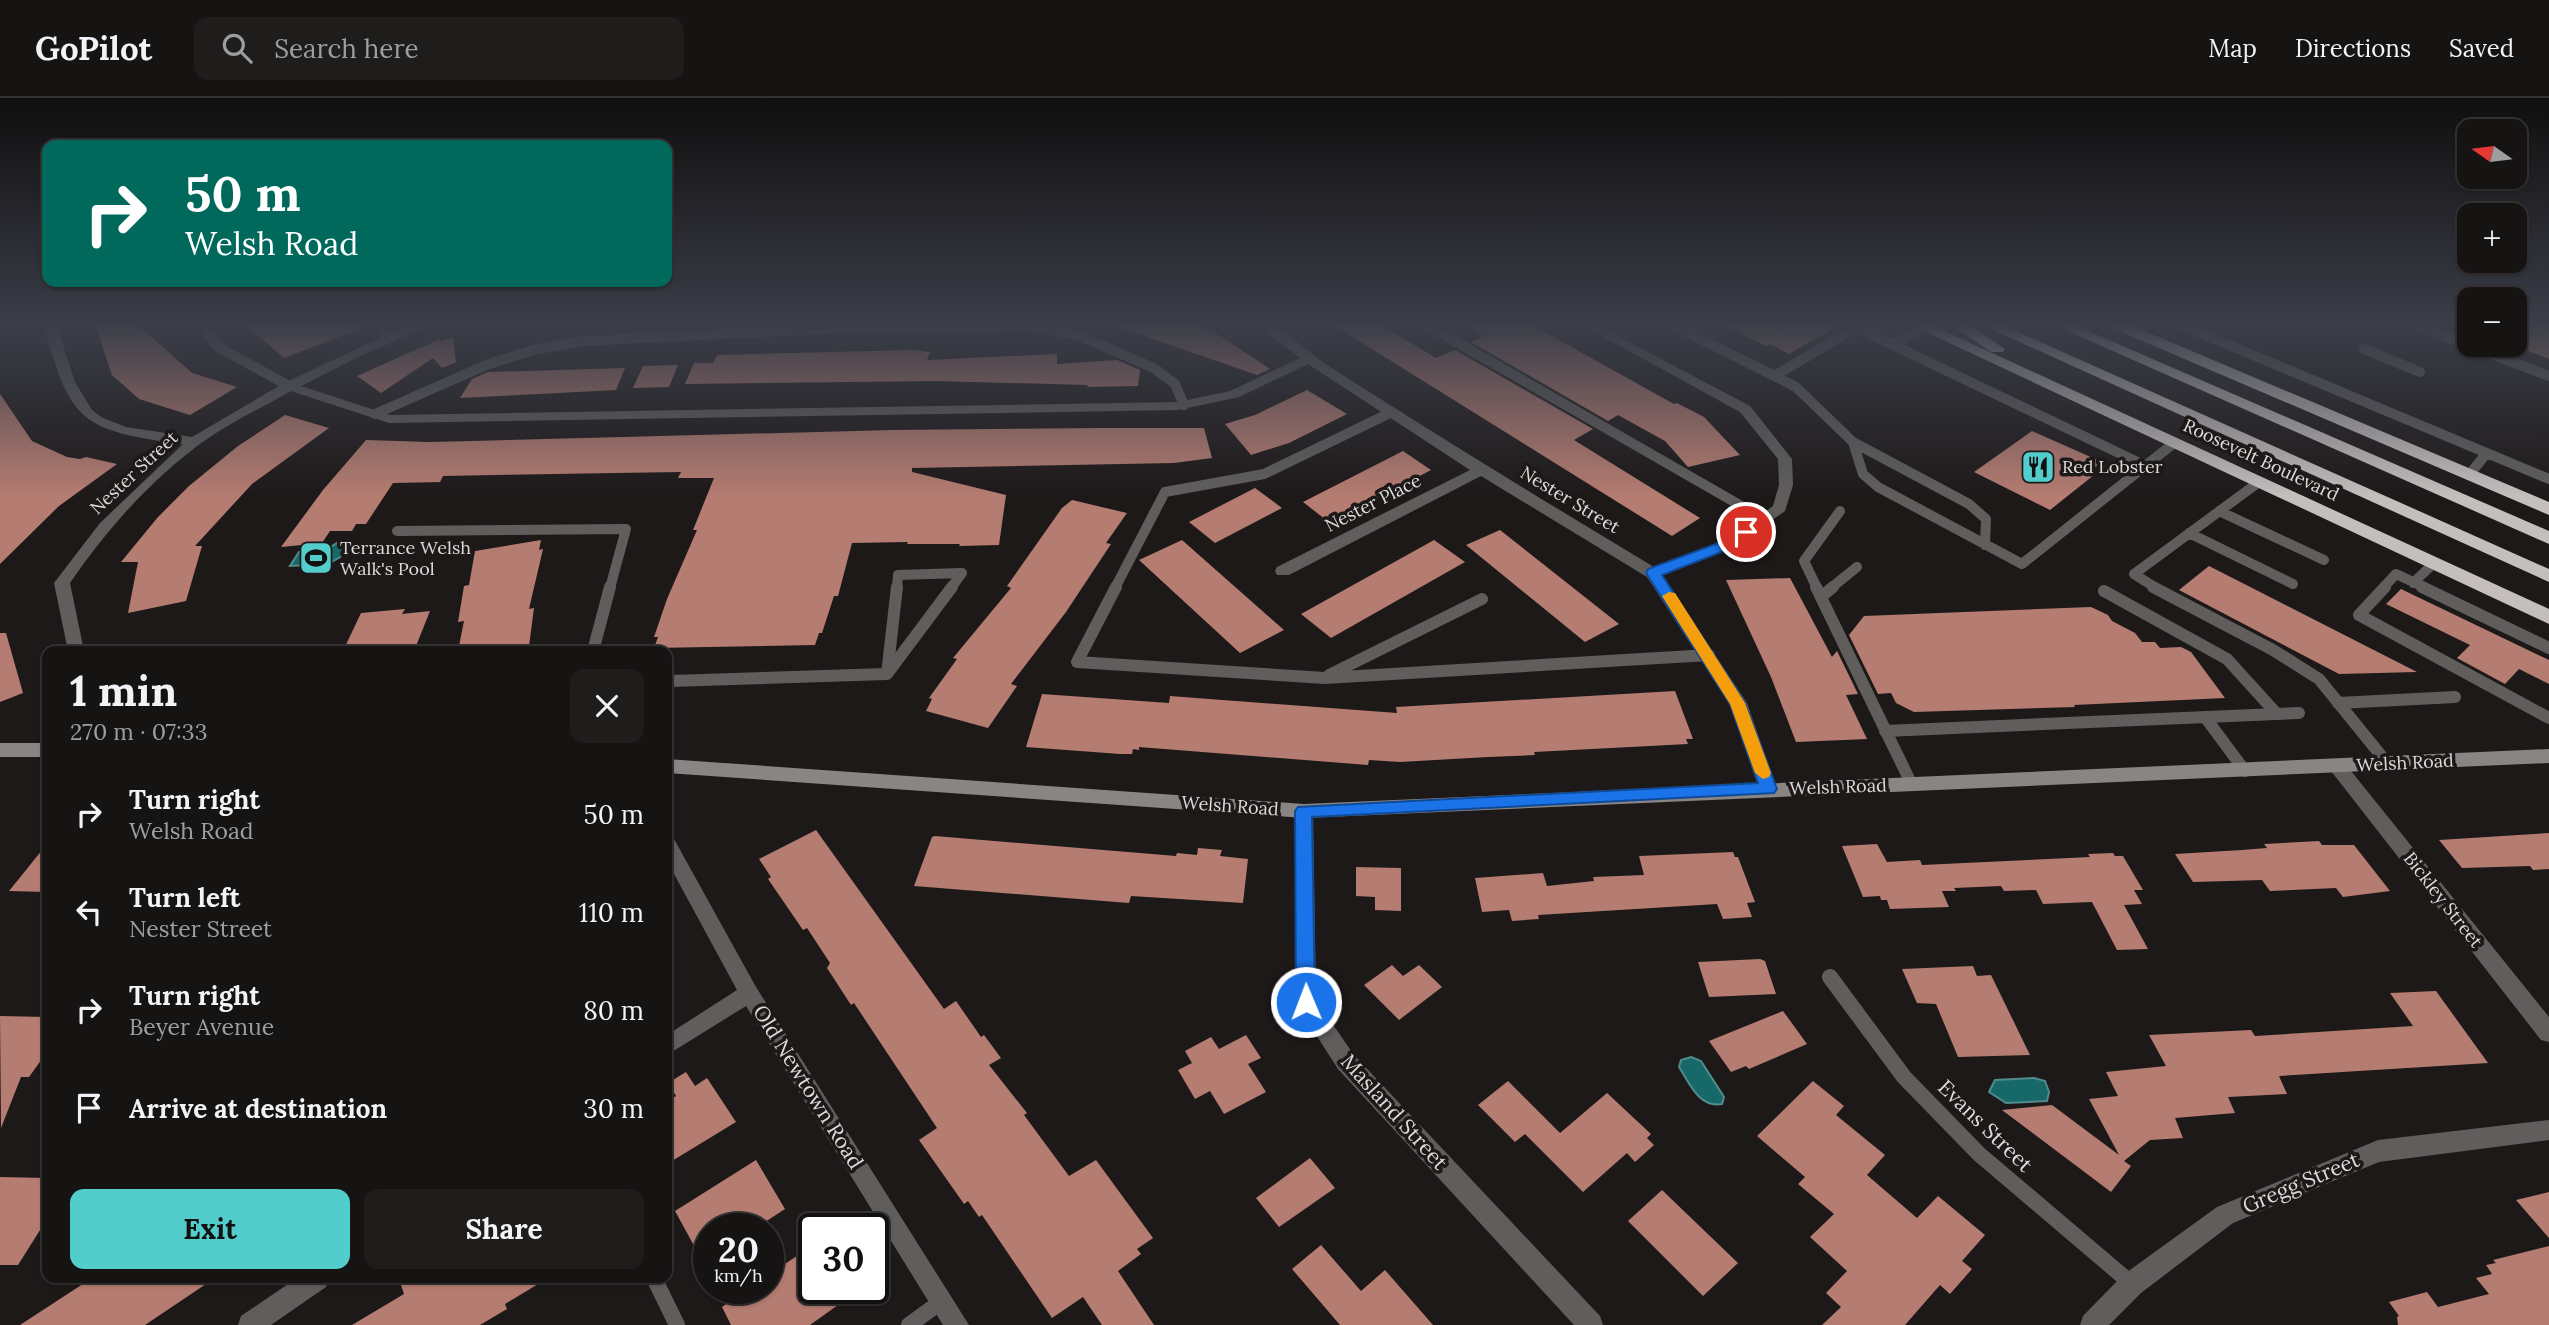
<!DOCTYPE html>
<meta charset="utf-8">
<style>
body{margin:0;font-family:Lora,serif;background:#1f1c1c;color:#f1f3f6;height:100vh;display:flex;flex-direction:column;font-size:26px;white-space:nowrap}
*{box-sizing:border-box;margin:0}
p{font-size:23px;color:#9e9ea0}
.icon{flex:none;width:38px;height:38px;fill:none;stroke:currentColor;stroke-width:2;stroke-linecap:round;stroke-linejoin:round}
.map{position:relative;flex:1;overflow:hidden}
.drawer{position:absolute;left:42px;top:548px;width:630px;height:637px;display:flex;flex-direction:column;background:#161313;border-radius:14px;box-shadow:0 2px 5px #0004,0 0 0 2px #353233}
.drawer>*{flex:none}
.banner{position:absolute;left:42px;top:42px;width:630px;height:147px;border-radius:14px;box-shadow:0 2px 5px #0004,0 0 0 2px #353233;background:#00695c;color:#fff;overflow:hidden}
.needle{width:46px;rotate:284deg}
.tools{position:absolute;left:2457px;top:21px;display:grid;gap:14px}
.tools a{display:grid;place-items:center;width:70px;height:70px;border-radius:14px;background:#161313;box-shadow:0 2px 5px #0004,0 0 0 2px #353233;font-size:35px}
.speed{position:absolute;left:693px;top:1115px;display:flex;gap:14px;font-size:35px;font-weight:700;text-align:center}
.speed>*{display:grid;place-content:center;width:91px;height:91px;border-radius:50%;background:#161313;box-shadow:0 2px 5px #0004,0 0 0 2px #353233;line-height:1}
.speed small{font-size:18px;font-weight:400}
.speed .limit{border:4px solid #111;border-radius:10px;background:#fff;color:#111}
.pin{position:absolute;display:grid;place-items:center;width:60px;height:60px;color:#fff;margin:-30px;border:4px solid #fff;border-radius:50%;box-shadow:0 2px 7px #0007}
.me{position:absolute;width:77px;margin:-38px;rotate:359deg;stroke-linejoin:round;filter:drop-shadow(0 0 5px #0008)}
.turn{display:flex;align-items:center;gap:24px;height:147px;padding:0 28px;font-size:32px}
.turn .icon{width:91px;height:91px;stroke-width:2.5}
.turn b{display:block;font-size:49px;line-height:60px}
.round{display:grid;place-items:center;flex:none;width:74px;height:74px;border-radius:14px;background:#1f1c1c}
.summary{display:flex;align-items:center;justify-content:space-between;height:119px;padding:0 28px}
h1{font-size:42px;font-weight:700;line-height:52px}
.primary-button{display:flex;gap:14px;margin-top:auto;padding:14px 28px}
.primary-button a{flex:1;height:80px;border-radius:14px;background:#52cdcc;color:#111;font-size:28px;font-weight:700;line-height:80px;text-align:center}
.primary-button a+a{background:#1f1c1c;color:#f1f3f6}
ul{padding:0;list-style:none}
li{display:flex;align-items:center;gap:21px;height:98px;padding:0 28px}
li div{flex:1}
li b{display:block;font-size:26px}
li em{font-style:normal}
header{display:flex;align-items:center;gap:42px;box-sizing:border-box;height:98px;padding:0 35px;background:#161313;border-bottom:2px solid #353233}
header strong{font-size:33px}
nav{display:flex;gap:38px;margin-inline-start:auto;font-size:24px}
.search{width:490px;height:63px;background:#1f1c1c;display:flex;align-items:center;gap:18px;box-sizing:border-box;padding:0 24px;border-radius:14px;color:#9e9ea0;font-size:26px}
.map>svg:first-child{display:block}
.water{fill:#176969;stroke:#528b8b;stroke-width:2}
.building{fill:#b57c71}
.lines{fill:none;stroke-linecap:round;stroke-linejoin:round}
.lane-far2{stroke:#605e5d;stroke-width:10}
.lane-far1{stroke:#605e5d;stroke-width:12}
.lane{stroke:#605e5d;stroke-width:16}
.street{fill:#605e5d;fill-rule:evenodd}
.secondary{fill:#888584;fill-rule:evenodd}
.highway{fill:#c4bebd;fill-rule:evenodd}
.route{fill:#1a73e8;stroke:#114b97;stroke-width:2}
.slow{fill:#f59e0b}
.labels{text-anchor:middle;stroke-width:7;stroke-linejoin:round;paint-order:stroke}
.street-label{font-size:18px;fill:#dddada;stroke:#1e1919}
.poi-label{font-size:18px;fill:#dddada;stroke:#1e1919;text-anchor:start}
.near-street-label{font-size:21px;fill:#dddada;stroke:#1e1919}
</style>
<header>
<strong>GoPilot</strong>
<div class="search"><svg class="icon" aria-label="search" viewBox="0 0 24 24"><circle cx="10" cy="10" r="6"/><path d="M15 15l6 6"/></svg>Search here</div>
<nav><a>Map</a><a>Directions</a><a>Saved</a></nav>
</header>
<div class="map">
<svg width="2549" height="1227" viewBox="0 0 2549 1227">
<rect width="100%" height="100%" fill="#1e1919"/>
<path class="water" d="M337 445 349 454 328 466 290 468 299 454 324 453Z
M1691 959 1701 963 1724 999 1722 1006C1699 1010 1690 986 1679 969L1681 962Z
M2034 980 2045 983 2049 994 2047 1003 2006 1005 1989 994 1995 982Z"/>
<path class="building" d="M95 226H137L192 275 237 289 190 317 139 301 112 277Z
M245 226H366L367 228 284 260Z
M1120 226H1194L1219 237 1270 271 1257 277 1119 229Z
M1332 226H1379L1436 260 1455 252 1593 331 1574 342 1700 420 1672 438Z
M1462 226H1530L1674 306 1677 305 1704 319 1740 357 1688 369 1665 343 1618 317 1608 323 1471 244 1484 238Z
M1723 226H1841L1789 256 1770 246 1766 248Z
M2515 226H2549V261L2515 248Z
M453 239 456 264 442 270 433 260 381 295 357 278 440 241 441 243Z
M913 252 930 254 927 262 1057 256V266L1117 262 1140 272 1138 288 1087 289 1088 287 936 283 685 286 694 265H713L717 257Z
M678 267 669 289 633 290 643 268Z
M625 270 616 292 460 300 472 281 488 274Z
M1307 292 1347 316 1289 345 1251 357 1225 326 1255 317Z
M0 296 32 343 67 359 80 361 86 359 117 366 59 408 0 466Z
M285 317 329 330 252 386 195 448H202L186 503 128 515 138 464H121L158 419 189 388 238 348Z
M1100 330H1204L1212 360 1174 365 912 370V374L1006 397 999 447 959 448 960 446H907L908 444 852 445 838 498H834L822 535H819L815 547 654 550 658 539H654L667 501 697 432H693L714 380H678L681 374 616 375 443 378 440 384 393 385 366 426H356L352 433H330L322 445 281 449 323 392 366 342 430 344 892 332Z
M2032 333 2102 364 2088 374 2094 377 2050 412 1974 374Z
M1403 353 1431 372 1330 425 1303 404Z
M1255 390 1282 410 1215 445 1189 424Z
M1072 402 1127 415 1106 445 1111 446 1066 514 1011 586 1017 588 988 630 926 613 932 601 929 600 957 561 953 560 1011 490 1007 488 1062 410Z
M1500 432 1619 526 1585 544 1466 447Z
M541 442 539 452 543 451 529 511 534 510 529 548 524 549 523 553H458L464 523 458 524 464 488 469 487 475 453Z
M1182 442 1284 532 1240 555 1139 462Z
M1434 442 1465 464 1331 540 1301 516Z
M2209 468 2417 574 2339 576 2179 492Z
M1790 480 1832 559 1837 553 1858 596 1846 597 1867 641 1796 644 1771 579 1726 482Z
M2401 491 2549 562V586L2519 571 2505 586 2457 560 2470 547 2386 506Z
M2091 509 2108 517 2112 523 2135 535 2142 544H2155L2160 550 2181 549 2191 554 2225 600 2074 607 2075 609 1914 614 1896 605 1891 595 1878 596 1849 537 1864 518Z
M405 511 402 516 430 513 414 553H343L361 515Z
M0 535H6L23 595 0 604Z
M1675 593 1693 641H1686L1688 646 1534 654 1535 657 1488 659 1400 664 1369 662 1368 667 1139 649V652L1133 651 1132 656H1120L1026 649 1042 596 1169 605 1170 598 1397 615 1396 609Z
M816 732 944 911 956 903 981 939 984 937 1001 960 989 967 1027 1015 1024 1017 1069 1078 1096 1062 1153 1140 1137 1151 1141 1156 1118 1173 1154 1227H1102L1083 1199 1052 1220 982 1117 979 1119 968 1103 964 1106 919 1042 937 1030 854 905 851 907 827 870 830 865 807 830 803 832 768 781 771 779 759 761Z
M2549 735V771L2533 772 2530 768 2462 770 2439 742Z
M935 738 1176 758 1177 755 1197 757 1198 750 1222 752 1220 758 1248 761 1243 805 1131 798 1129 805 914 788 932 739Z
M2319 743 2322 747H2354L2390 793 2343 799 2336 790 2270 793 2262 782 2193 784 2175 756 2242 752 2267 750 2264 746Z
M47 746V794L9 793Z
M1877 746 1887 764 1920 762 1922 767 2090 759 2088 756 2113 755 2115 758H2123L2143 792H2134L2142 806 2124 807 2148 851 2117 852 2092 804 2043 806 2036 792 2004 793 2001 788 1954 790 1956 793H1942L1949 809 1890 811 1887 802H1881L1880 798 1863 799 1842 748Z
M1733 754 1735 759H1738L1755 804 1747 805 1752 819 1723 821 1717 806 1538 817 1539 821 1512 823 1509 812 1482 814 1475 780 1543 775 1547 788 1594 783 1593 779 1644 777 1639 758Z
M1356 769 1401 770V813L1375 812V799L1356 798Z
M1760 861 1765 863 1776 896 1709 899 1698 864Z
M1392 867 1403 878 1419 867 1442 889 1399 922 1364 887Z
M1973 868 1977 878 1991 877 2030 957 1958 959 1936 906 1917 905 1902 871Z
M2436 893 2488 965 2279 978 2287 996 2228 999 2235 1015 2175 1020 2183 1040 2150 1042 2124 1063 2131 1068 2111 1094 2002 1012 2052 1007 2119 1057 2089 1001 2118 998 2106 974 2166 968 2149 937 2251 932 2255 938 2413 928 2390 895Z
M1783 913 1807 946 1749 971 1746 968 1731 974 1709 943Z
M0 918 47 919V954L29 979H21L1 1030Z
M1246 937 1261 960 1248 966 1266 994 1224 1016 1210 993 1195 1001 1178 972 1192 965 1185 953 1211 939 1219 951Z
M686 974 695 988 707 980 736 1024 667 1066V1004L676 998 668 985Z
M1508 983 1560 1035 1607 995 1651 1036 1647 1040 1654 1047 1635 1064 1627 1055 1583 1094 1525 1036 1515 1044 1478 1007Z
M1813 983 1844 1008 1836 1017 1885 1057 1867 1077 1917 1120 1938 1098 1985 1137 1962 1163 1972 1171 1950 1196 1940 1187 1905 1227H1822L1841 1209 1826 1195 1847 1173 1810 1139 1834 1116 1798 1086 1805 1079 1757 1038Z
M1310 1060 1335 1090 1279 1129 1256 1100Z
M756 1062 785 1111 756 1130H709V1175L675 1113Z
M0 1079 47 1080V1121L18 1167H0Z
M1662 1092 1738 1165 1703 1198 1628 1123Z
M2549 1094V1140L2516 1102Z
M1321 1147 1361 1193 1385 1172 1433 1227H1340L1292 1171Z
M2549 1148V1227H2398L2397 1219 2399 1218 2389 1204 2427 1194 2438 1209 2489 1196 2476 1180 2492 1176 2486 1167 2496 1165 2493 1162Z
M806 1152 814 1166V1190H828L838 1207 810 1227H731L722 1209 749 1190H768V1177Z
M92 1180H215L145 1227H20Z
M414 1180H548L505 1206 507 1211 480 1227H352L404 1196 401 1187Z"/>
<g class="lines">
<path class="lane-far2" d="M202 226 218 249 289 288
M1425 226 1764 421
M1671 226 1796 289 1853 344 1863 376 1878 389 2022 466 2174 345
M1849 226 2146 368
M2179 226 2549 381
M2413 226 2549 278
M1687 234 1703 226
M1868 235 1883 226
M1893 247 1923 228
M2364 251 2420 274
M1774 278 1857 229
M375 316 486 267 533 252 582 243 861 229 1035 228 1080 238 1154 270 1175 286 1184 307
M1853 344 1969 406 1986 421 1985 447
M2469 377 2486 356
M2219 413 2324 462
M397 433 626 431 610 490
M2189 435 2293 486
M2413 485 2434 465
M897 490 898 477 962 475 951 490
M1115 490 1165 394 1264 376 1392 314
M1817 490 1804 463 1840 413
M1831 490 1857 469
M2156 490 2134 476 2259 384
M2383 490 2396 476 2426 490"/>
<path class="lane-far1" d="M1116 489 1077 564 1325 580 1709 557
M1816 489 1912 687
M2153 489 2273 552 2319 581 2388 666
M2385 489 2359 517 2549 620
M2422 489 2549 550
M2104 493 2227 561 2276 615
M1821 499 1833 489
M593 553 610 489
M887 576 897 489
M887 576 952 489
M1329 577 1482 501
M671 583 887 576
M2338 605 2455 599
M2205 619 2245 673
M1885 633 2299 615"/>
<path class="lane" d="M1830 879 1904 979 1979 1056 2132 1186
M654 1180 677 1227
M909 1227 942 1203"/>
<path class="street" d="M44 226H56L75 284 92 312 101 319 126 329 192 339 284 285 382 239 369 226H382L392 234 415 226H433L362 257 301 288 390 317 1178 304 1230 293 1300 260 1256 226C1281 225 1306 253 1327 267 1435 336 1544 403 1654 469L1724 443 1773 408 1779 387 1778 361 1740 314 1580 226H1595L1750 308 1792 361 1793 387 1785 413 1734 449 1662 477 1747 605 1777 691 1775 696H1761L1730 606 1647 479 1481 378 1289 477H1277L1275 473 1277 469 1470 372 1308 266 1239 299 1178 312 389 325 291 293C263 309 233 323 207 341 154 378 106 432 70 485L84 553H68L54 485 100 425 183 346C83 333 69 325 44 226Z
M2337 661 2343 663 2549 919V944L2541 942 2331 673 2328 668 2331 663Z
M1304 706 1311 708 1313 713 1316 902 1354 957 1600 1218 1603 1227H1574L1338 971 1299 910 1296 904 1295 713 1297 708Z
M667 739 674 741 756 889 969 1227H943L746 908 667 957V937L737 892 667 763Z
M2549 1022V1042L2379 1064 2233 1125 2141 1195 2109 1227H2080L2083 1218 2123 1177 2217 1109 2378 1042Z
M297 1180H329L326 1189 271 1227H238L241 1218Z"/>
<path class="secondary" d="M0 645H47V659H0Z
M2549 651V665L1304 720 667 675V661L1304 706Z"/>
<path class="highway" d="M1909 226H1929L2549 511V526Z
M1950 226H1968L2005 251 2003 254H1991Z
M1980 226H2000L2549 471V484Z
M2052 226H2072L2549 433V446Z
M2107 226H2128L2549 404V417L2110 229Z"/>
</g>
<linearGradient id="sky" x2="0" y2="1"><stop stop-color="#100e0e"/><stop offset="0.57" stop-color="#3b3e49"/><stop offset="1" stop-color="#3b3e49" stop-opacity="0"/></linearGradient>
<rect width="2549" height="398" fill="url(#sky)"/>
<path class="route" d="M1746 429 1753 434 1734 449 1662 477 1745 605 1777 691 1774 695 1312 719 1315 904 1313 910 1306 912 1299 910 1296 904 1295 713 1298 709 1758 685 1730 606 1646 475 1648 471 1724 443Z"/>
<path class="slow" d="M1669 494 1675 495 1745 605 1771 675 1769 679 1763 681 1755 675 1730 606 1662 498Z"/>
<defs>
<symbol id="restaurant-square" viewBox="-11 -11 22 22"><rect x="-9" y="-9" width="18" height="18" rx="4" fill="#52cdcc" stroke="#1e1919"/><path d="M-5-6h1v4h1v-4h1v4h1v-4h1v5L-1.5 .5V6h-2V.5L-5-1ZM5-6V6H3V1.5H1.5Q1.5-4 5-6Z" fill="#111"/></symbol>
<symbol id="stadium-square" viewBox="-11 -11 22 22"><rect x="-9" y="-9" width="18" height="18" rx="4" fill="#52cdcc" stroke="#1e1919"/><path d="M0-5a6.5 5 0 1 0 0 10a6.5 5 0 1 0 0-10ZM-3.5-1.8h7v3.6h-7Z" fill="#111"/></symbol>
</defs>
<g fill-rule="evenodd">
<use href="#restaurant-square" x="2019" y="350" width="38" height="38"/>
<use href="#stadium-square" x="297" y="441" width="38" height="38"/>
</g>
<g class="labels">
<g class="street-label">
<text transform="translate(2261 362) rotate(25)" y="6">Roosevelt Boulevard</text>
<text transform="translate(134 375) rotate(-43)" y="6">Nester Street</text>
<text transform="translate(1570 402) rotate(31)" y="6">Nester Street</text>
<text transform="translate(1373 405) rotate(-27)" y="6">Nester Place</text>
<text transform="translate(2405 665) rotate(-3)" y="6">Welsh Road</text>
<text transform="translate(1838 689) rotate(-2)" y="6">Welsh Road</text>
<text transform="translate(1230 708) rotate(4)" y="6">Welsh Road</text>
<text transform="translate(2443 802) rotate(52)" y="6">Bickley Street</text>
</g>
<g class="poi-label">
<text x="2062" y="375">Red Lobster</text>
<text x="340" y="456">Terrance Welsh<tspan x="340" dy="21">Walk's Pool</tspan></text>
</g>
<g class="near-street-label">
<text transform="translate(808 989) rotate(58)" y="7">Old Newtown Road</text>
<text transform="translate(1394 1014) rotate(48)" y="7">Masland Street</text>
<text transform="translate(1985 1028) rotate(44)" y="7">Evans Street</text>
<text transform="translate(2301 1085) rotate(-23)" y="7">Gregg Street</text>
</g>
</g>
</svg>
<div class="tools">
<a><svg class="needle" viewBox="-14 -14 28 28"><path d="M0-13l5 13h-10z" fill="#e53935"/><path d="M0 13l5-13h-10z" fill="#9e9ea0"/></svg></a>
<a>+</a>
<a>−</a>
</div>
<div class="speed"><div>20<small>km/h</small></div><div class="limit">30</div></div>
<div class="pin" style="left:1746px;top:434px;background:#d93025"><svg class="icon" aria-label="arrive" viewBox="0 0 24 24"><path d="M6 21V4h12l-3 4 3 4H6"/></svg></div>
<svg class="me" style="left:1306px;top:904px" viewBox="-20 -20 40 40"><circle r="17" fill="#1a73e8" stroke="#fff" stroke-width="3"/><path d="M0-11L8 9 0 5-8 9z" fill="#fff"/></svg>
<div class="banner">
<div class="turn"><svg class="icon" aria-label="right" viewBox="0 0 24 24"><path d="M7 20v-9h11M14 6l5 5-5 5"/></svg><div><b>50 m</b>Welsh Road</div></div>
</div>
<section class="drawer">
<div class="summary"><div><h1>1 min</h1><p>270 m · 07:33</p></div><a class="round"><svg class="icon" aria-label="close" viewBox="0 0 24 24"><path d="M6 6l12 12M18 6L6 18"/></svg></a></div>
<ul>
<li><svg class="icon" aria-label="right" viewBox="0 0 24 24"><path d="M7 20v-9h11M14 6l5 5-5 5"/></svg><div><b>Turn right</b><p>Welsh Road</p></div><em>50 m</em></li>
<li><svg class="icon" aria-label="left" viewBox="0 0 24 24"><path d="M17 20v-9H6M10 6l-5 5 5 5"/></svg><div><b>Turn left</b><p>Nester Street</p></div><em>110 m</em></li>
<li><svg class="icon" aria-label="right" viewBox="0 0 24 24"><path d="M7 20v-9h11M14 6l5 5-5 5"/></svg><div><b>Turn right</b><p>Beyer Avenue</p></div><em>80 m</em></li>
<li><svg class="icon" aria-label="arrive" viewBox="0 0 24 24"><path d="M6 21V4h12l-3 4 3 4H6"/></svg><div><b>Arrive at destination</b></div><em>30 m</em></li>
</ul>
<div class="primary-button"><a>Exit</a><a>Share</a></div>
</section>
</div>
